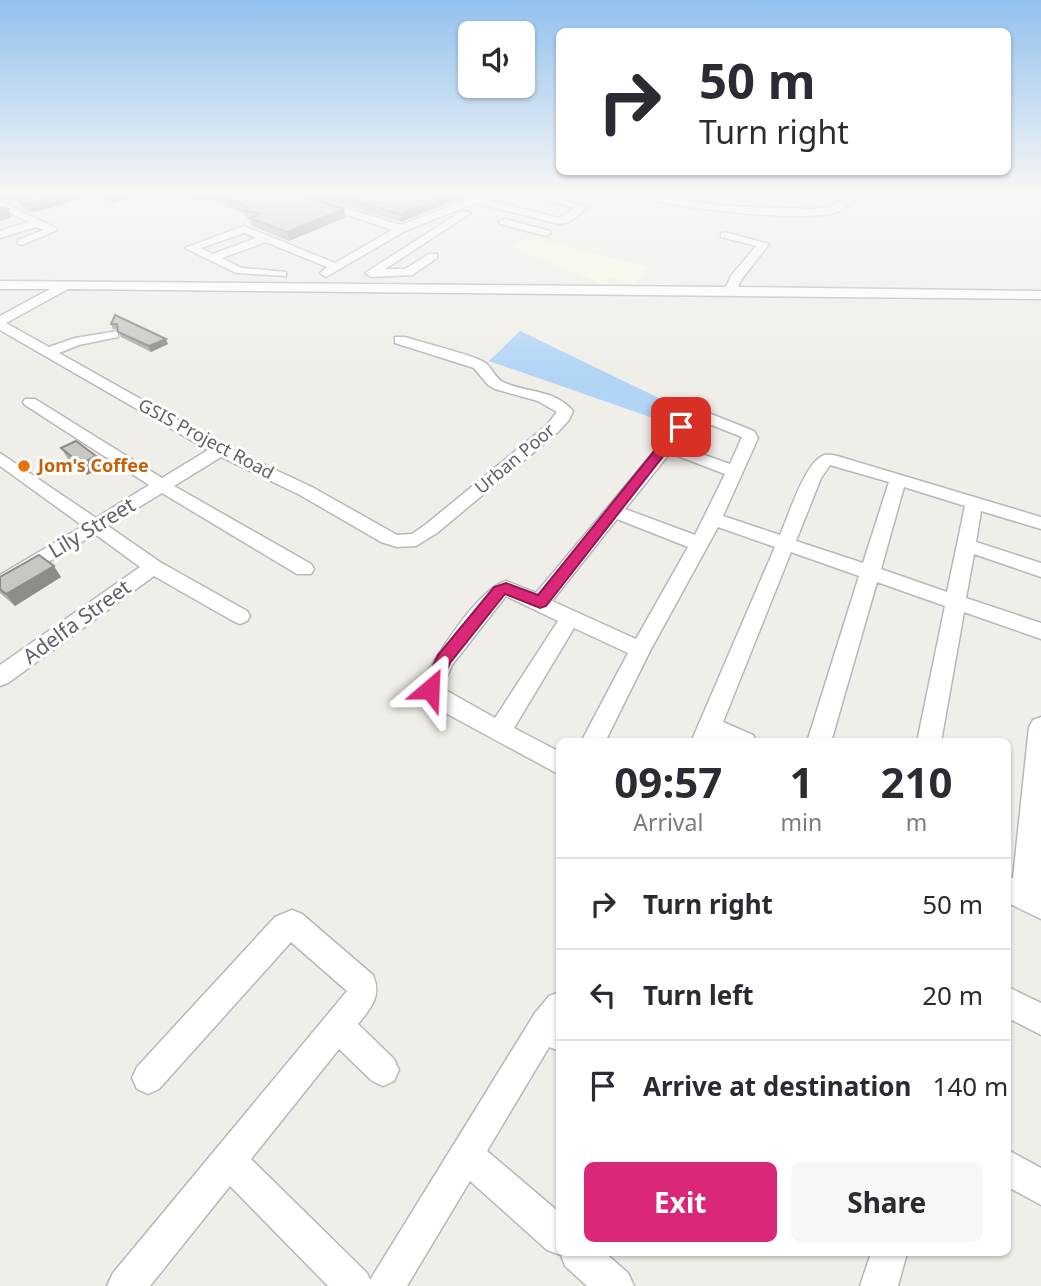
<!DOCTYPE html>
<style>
body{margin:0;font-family:"Noto Sans",sans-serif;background:#f7f7f7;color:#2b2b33;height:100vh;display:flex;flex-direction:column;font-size:26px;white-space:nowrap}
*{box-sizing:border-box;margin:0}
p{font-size:23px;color:#7c7c81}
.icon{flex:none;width:38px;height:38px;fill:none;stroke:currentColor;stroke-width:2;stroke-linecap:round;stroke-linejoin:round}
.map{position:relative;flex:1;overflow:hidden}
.panel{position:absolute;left:556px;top:738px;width:455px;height:518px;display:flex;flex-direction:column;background:#fff;border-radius:10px;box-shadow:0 2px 5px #0004}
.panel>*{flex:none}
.guide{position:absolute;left:556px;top:28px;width:455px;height:147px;border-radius:10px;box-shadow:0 2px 5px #0004;background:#fff;color:#2b2b33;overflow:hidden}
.controls{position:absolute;left:458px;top:21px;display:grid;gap:14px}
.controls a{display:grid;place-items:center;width:77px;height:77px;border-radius:10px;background:#fff;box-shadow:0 2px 5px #0004;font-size:35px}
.pin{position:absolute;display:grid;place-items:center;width:60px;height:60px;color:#fff;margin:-30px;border-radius:14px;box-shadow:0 4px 10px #0006}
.me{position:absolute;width:77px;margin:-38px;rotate:26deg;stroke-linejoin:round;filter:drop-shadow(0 0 5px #0008)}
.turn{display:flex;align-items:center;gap:24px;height:147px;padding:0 28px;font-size:32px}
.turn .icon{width:91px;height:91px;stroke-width:2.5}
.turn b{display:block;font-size:49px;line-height:60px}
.eta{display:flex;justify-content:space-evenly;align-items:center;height:119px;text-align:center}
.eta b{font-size:42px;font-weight:700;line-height:49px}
.action{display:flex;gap:14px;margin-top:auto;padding:14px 28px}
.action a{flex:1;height:80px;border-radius:10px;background:#db2777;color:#fff;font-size:28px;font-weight:700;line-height:80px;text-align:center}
.action a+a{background:#f7f7f7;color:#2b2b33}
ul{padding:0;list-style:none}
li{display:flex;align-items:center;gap:21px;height:91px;padding:0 28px;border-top:2px solid #e1e1e2}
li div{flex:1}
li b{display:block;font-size:26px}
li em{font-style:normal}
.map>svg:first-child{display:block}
.commercial{fill:#fbf6e2}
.water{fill:#b2d5f6}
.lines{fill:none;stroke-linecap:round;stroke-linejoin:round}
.minor-casing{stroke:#b5b7bb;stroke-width:3}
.minor{fill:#fff;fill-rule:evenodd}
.wall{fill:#acaca8}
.shaded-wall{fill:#8c8c88}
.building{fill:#c8c8c3;stroke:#8c8c88;stroke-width:2}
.route{fill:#db2777;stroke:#8e194d;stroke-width:2}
.food-dot{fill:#e8710a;stroke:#fff;stroke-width:2.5}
.labels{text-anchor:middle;stroke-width:6;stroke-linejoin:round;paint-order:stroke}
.far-street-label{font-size:18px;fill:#5f6267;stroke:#fff}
.far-food-label{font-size:18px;font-weight:bold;fill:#c56008;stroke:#fff;text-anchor:start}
.street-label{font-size:21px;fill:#5f6267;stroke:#fff}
</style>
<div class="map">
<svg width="1041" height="1286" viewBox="0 0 1041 1286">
<rect width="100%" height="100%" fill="#f0eee8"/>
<path class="commercial" d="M530 237 649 267 634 285 609 277 607 286 513 247Z"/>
<path class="water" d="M520 331 663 400 650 417 489 361Z"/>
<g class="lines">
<defs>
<path id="minor" d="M278 192H292L401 225 486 192H499L484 199 559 218 575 208 515 192H531L588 207 569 222 559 224 475 203 405 231 326 277 320 273 327 267 266 242 222 258 242 268 286 272V276L236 273 185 248 244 226 335 263 392 230ZM244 233 256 238 213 254 201 248Z
M627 192H646L723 206 810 209 830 207 852 192H863C856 199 846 208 837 212 812 224 650 207 627 192Z
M0 201 56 228 57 230 22 245 18 244V240L43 230 36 227 0 238V231L28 222 0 208Z
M462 211 471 213 385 269H405L429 254H437V258L412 275 371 277 365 273Z
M504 219 550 231 551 233 546 236 500 224 499 222Z
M725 232 769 244 741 280 738 287 1041 291V299L68 289 6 323 49 347 75 338 118 331V337L79 345 59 353 226 447 312 487 397 535 412 534 425 525 546 426 557 412 538 401 495 389 488 385 474 368 395 343V337H405C422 343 471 354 484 362 492 367 494 377 503 382 526 393 555 389 573 411L569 420 558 432 437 533 416 546 397 547 381 542 300 495 221 457 174 486 311 564 314 569 311 574H297L162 493 108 526 160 562 247 611 250 616 247 621 240 624 233 621 154 576 8 683 0 686V665L140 567 95 534 0 591V575L83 526 0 466V453L96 518 149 485 25 405 23 402 25 399H35L162 478 208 450 0 330V316L50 289H0V281L726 287 731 276 756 246 721 237V233Z
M706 412 754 431 758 438 723 516 780 535C788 517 804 465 822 456 828 453 838 456 844 458L1041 517V529L981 511 976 542 1041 563V577L974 554 966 598 1041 623V639L964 612 941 742H917L945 606 877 582 831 742H807L859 576 791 552 723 722 753 735 757 742 716 740 691 742 775 547 718 527 650 651 605 742H581L628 653 574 628 514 728 560 752V775L429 704 419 689C433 661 476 590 506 581L536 593 683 417ZM704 422 742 437 730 464 676 445 693 424ZM670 453 725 474 695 535 625 509ZM830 465 889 482 863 563 796 541 821 478ZM904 487 965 506 947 592 881 569ZM617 519 688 547 636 639 552 601ZM506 596 558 621 495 718 442 688 452 665Z
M1041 717V919L1008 903V876L1013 878 1029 727 1033 720Z
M292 910 302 914 373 975C382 996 371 1008 358 1024L394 1059 399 1070 394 1081 383 1086 372 1081 339 1049 251 1159 367 1273 370 1280 535 1013 549 996 560 992V1051L549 1047 487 1151 560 1213V1253H605L628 1273 634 1286H587L565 1266 561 1255 547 1250 470 1181 407 1286H328L230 1186 150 1286H107L113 1273 347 991 291 942 159 1089 148 1094 137 1089 132 1078 137 1067 275 917Z
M1008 987 1041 1003V1035L1008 1018Z
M1008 1150 1041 1168V1205L1008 1187Z
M871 1253H907L898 1286H860Z"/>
</defs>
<use href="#minor" class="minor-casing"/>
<use href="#minor" class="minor"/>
</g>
<path class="wall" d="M0 192H39L7 201 0 200Z
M43 192H146L113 203 91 196 40 211 29 212 22 208 18 200Z
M176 192H290L344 209 346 217 289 241 252 226 250 219 247 218 246 214 206 198 199 201Z
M300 192H476L401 222Z
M115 315 168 344 151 352 121 337 118 329H113L111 324Z
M61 448 103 467 87 475 68 459Z
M0 577H61L15 606 0 593Z"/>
<path class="shaded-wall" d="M9 192H39L7 201 3 193Z
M76 192H89L91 196 40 211 29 212 25 204Z
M120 192H146L113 203 110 195Z
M200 192H204L206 198 199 201 196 193Z
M456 192H476L401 222 400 214Z
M8 209 12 217 0 221V212Z
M344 209 346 217 289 241 287 232Z
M166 339 168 344 151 352 149 346Z
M96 456 103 467 87 475 81 464Z
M54 566 61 577 15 606 6 594Z"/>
<path class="building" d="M43 192H76L36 203 25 204 18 200Z
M99 192H120L110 195Z
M207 192H290L344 209 287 232 250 218 260 214 245 210 249 208Z
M324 192H456L400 214Z
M0 207 8 209 0 212Z
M115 315 166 339 149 346 118 332 117 324H111Z
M76 441 96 456 81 464 61 448Z
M39 555 54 566 6 594 0 589V577Z"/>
<linearGradient id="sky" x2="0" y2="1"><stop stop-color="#92c1ee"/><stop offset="0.52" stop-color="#f8f7f5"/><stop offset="1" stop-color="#f8f7f5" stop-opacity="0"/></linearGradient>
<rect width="1041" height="372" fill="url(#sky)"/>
<path class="route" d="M676 424 686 427 546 606 540 608 505 594 450 663 436 694H424L422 689 438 655 494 587 506 583 538 595Z"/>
<circle class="food-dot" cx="24" cy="466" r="7"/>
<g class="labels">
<g class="far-street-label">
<text transform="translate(206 439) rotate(28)" y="6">GSIS Project Road</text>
<text transform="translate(515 459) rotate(-40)" y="6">Urban Poor</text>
</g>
<g class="far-food-label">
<text x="38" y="472">Jom's Coffee</text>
</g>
<g class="street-label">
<text transform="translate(92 528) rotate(-31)" y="7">Lily Street</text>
<text transform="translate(77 622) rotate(-36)" y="7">Adelfa Street</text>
</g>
</g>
</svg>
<div class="controls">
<a><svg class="icon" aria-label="sound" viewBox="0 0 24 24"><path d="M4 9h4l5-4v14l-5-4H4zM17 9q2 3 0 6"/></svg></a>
</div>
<div class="pin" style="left:681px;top:427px;background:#d93025"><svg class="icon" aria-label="arrive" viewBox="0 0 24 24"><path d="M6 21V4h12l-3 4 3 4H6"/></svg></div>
<svg class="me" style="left:430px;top:689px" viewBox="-20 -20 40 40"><path d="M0-17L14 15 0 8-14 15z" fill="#db2777" stroke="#fff" stroke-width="4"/></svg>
<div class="guide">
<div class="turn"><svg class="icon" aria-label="right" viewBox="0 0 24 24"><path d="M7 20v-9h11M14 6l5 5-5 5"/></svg><div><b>50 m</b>Turn right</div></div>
</div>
<section class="panel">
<div class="eta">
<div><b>09:57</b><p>Arrival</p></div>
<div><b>1</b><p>min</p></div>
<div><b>210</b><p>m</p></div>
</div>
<ul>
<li><svg class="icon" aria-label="right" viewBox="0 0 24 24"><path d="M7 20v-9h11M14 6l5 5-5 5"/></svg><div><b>Turn right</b></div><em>50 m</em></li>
<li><svg class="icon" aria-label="left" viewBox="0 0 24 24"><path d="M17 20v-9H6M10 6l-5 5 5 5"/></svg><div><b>Turn left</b></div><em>20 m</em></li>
<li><svg class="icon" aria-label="arrive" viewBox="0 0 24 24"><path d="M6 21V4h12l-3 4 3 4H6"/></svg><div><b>Arrive at destination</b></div><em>140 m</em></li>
</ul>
<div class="action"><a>Exit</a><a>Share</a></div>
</section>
</div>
